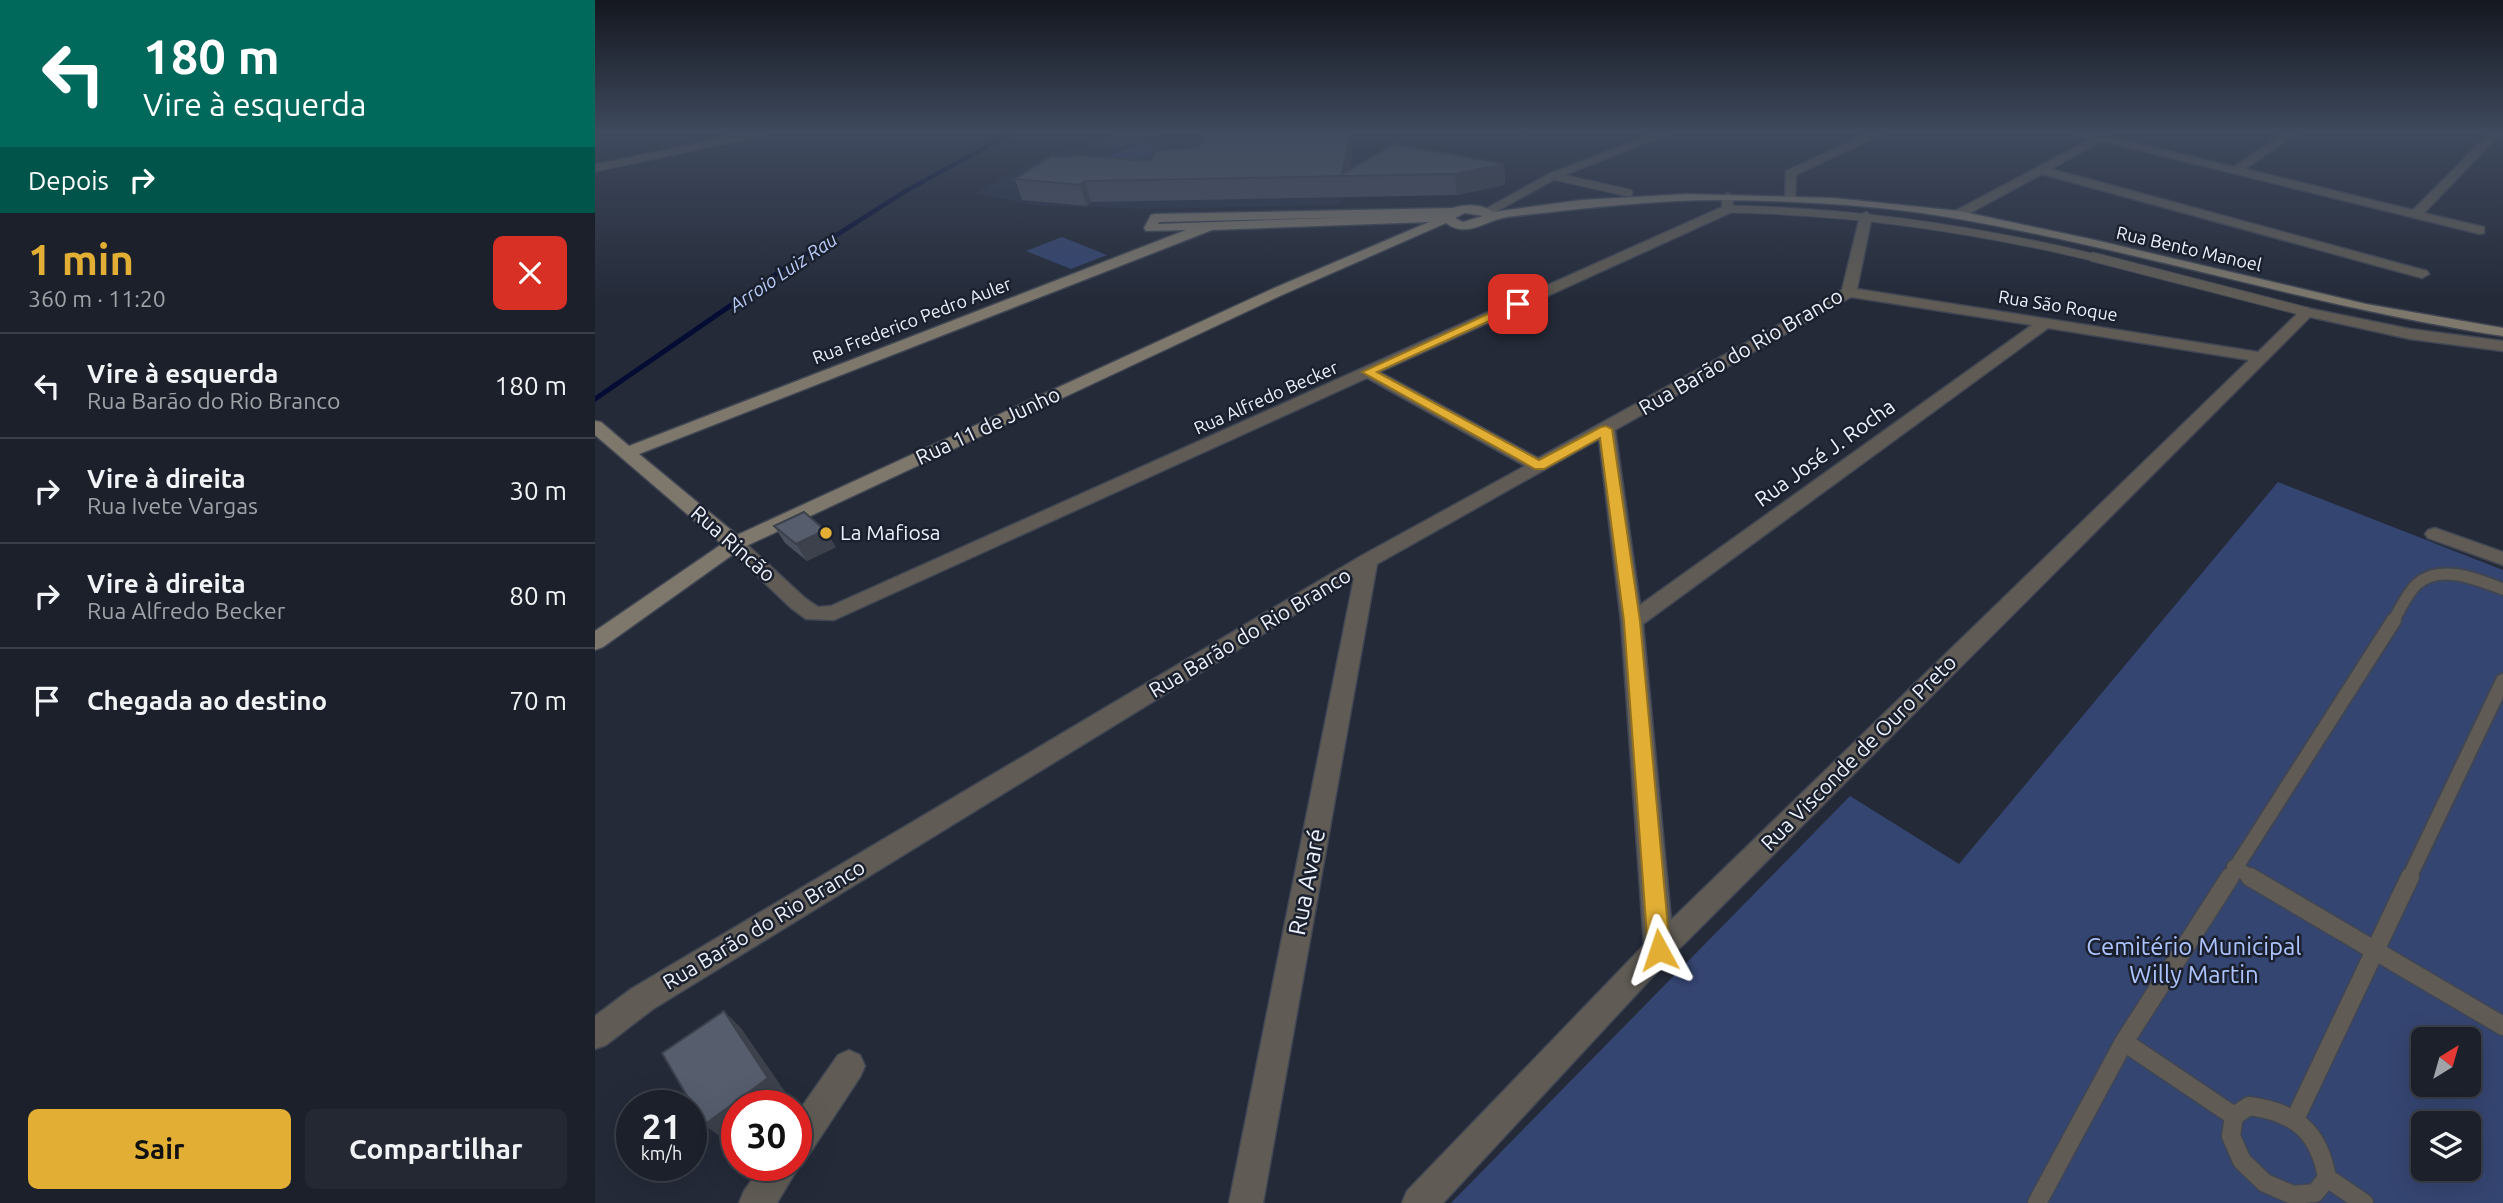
<!DOCTYPE html>
<html lang="pt">
<meta charset="utf-8">
<style>
body{margin:0;font-family:Ubuntu,sans-serif;background:#242832;color:#f1f3f6;height:100vh;display:flex;flex-direction:column;font-size:26px;white-space:nowrap}
*{box-sizing:border-box;margin:0}
p{font-size:23px;color:#a0a3a8}
.icon{flex:none;width:38px;height:38px;fill:none;stroke:currentColor;stroke-width:2;stroke-linecap:round;stroke-linejoin:round}
.map{position:relative;flex:1;overflow:hidden}
.details{display:flex;flex-direction:column;background:#1b202a;width:595px}
.details>*{flex:none}
.hud{background:#00695c;color:#fff;overflow:hidden}
.needle{width:46px;rotate:37deg}
.controls{position:absolute;left:1816px;top:1027px;display:grid;gap:14px}
.controls a{display:grid;place-items:center;width:70px;height:70px;border-radius:10px;background:#1b202a;box-shadow:0 7px 28px #0002,0 0 0 2px #393e47;font-size:35px}
.speed{position:absolute;left:21px;top:1090px;display:flex;gap:14px;font-size:35px;font-weight:700;text-align:center}
.speed>*{display:grid;place-content:center;width:91px;height:91px;border-radius:50%;background:#1b202a;box-shadow:0 7px 28px #0002,0 0 0 2px #393e47;line-height:1}
.speed small{font-size:18px;font-weight:400}
.speed .limit{border:10px solid #d22;background:#fff;color:#111}
.pin{position:absolute;display:grid;place-items:center;width:60px;height:60px;color:#fff;margin:-30px;border-radius:14px;box-shadow:0 4px 10px #0006}
.me{position:absolute;width:77px;margin:-38px;rotate:355deg;stroke-linejoin:round;filter:drop-shadow(0 0 5px #0008)}
.turn{display:flex;align-items:center;gap:24px;height:147px;padding:0 28px;font-size:32px}
.turn .icon{width:91px;height:91px;stroke-width:2.5}
.turn b{display:block;font-size:49px;line-height:60px}
.then{display:flex;align-items:center;height:66px;padding:0 28px;background:#0003;gap:14px;font-size:26px}
.round{display:grid;place-items:center;flex:none;width:74px;height:74px;border-radius:10px;background:#242832}
.overview{display:flex;align-items:center;justify-content:space-between;height:119px;padding:0 28px}
h1{font-size:42px;font-weight:700;line-height:52px;color:#e2af34}
.cta{display:flex;gap:14px;margin-top:auto;padding:14px 28px}
.cta a{flex:1;height:80px;border-radius:10px;background:#e2af34;color:#111;font-size:28px;font-weight:700;line-height:80px;text-align:center}
.cta a+a{background:#242832;color:#f1f3f6}
ul{padding:0;list-style:none}
li{display:flex;align-items:center;gap:21px;height:105px;padding:0 28px;border-top:2px solid #393e47}
li div{flex:1}
li b{display:block;font-size:26px}
li em{font-style:normal}
main{display:flex;flex:1;min-height:0}
.map>svg:first-child{display:block}
.built{fill:#293145}
.green{fill:#354571;fill-rule:evenodd}
.lines{fill:none;stroke-linecap:round;stroke-linejoin:round}
.stream-far1{stroke:#040c33;stroke-width:4.5}
.stream{stroke:#040c33;stroke-width:5}
.lane-far4-casing{stroke:#404653;stroke-width:9}
.lane-far3-casing{stroke:#404653;stroke-width:11}
.lane-far2-casing{stroke:#404653;stroke-width:15}
.lane-far1-casing{stroke:#404653;stroke-width:18}
.lane-casing{stroke:#404653;stroke-width:21}
.street-casing{stroke:#404653;stroke-width:3}
.secondary-casing{stroke:#404653;stroke-width:3}
.lane-far4{stroke:#605c55;stroke-width:7}
.lane-far3{stroke:#605c55;stroke-width:9}
.lane-far2{stroke:#605c55;stroke-width:11}
.lane-far1{stroke:#605c55;stroke-width:14}
.lane{stroke:#605c55;stroke-width:18}
.street{fill:#605c55;fill-rule:evenodd}
.secondary{fill:#7e786c;fill-rule:evenodd}
.wall{fill:#4a505e}
.shaded-wall{fill:#3c414c}
.building{fill:#565d6d;stroke:#3c414c;stroke-width:2}
.route{fill:#e2af34;stroke:#937222;stroke-width:2}
.poi-dot{fill:#e2af34;stroke:#1a202e;stroke-width:2.5}
.labels{text-anchor:middle;stroke-width:5;stroke-linejoin:round;paint-order:stroke}
.far-street-label{font-size:18px;fill:#edf1fb;stroke:#1a202e}
.far-water-label{font-size:19px;font-style:italic;fill:#b9ccf7;stroke:#1a202e}
.street-label{font-size:21px;fill:#edf1fb;stroke:#1a202e}
.poi-label{font-size:21px;fill:#edf1fb;stroke:#1a202e;text-anchor:start}
.near-street-label{font-size:24px;fill:#edf1fb;stroke:#1a202e}
.near-park-label{font-size:24px;fill:#adc4fe;stroke:#1a202e}
</style>
<main>
<section class="details">
<div class="hud">
<div class="turn"><svg class="icon" aria-label="left" viewBox="0 0 24 24"><path d="M17 20v-9H6M10 6l-5 5 5 5"/></svg><div><b>180 m</b>Vire à esquerda</div></div>
<div class="then">Depois<svg class="icon" aria-label="right" viewBox="0 0 24 24"><path d="M7 20v-9h11M14 6l5 5-5 5"/></svg></div>
</div>
<div class="overview"><div><h1>1 min</h1><p>360 m · 11:20</p></div><a class="round" style="background:#d93025;color:#fff"><svg class="icon" aria-label="close" viewBox="0 0 24 24"><path d="M6 6l12 12M18 6L6 18"/></svg></a></div>
<ul>
<li><svg class="icon" aria-label="left" viewBox="0 0 24 24"><path d="M17 20v-9H6M10 6l-5 5 5 5"/></svg><div><b>Vire à esquerda</b><p>Rua Barão do Rio Branco</p></div><em>180 m</em></li>
<li><svg class="icon" aria-label="right" viewBox="0 0 24 24"><path d="M7 20v-9h11M14 6l5 5-5 5"/></svg><div><b>Vire à direita</b><p>Rua Ivete Vargas</p></div><em>30 m</em></li>
<li><svg class="icon" aria-label="right" viewBox="0 0 24 24"><path d="M7 20v-9h11M14 6l5 5-5 5"/></svg><div><b>Vire à direita</b><p>Rua Alfredo Becker</p></div><em>80 m</em></li>
<li><svg class="icon" aria-label="arrive" viewBox="0 0 24 24"><path d="M6 21V4h12l-3 4 3 4H6"/></svg><div><b>Chegada ao destino</b></div><em>70 m</em></li>
</ul>
<div class="cta"><a>Sair</a><a>Compartilhar</a></div>
</section>
<div class="map">
<svg width="1908" height="1203" viewBox="0 0 1908 1203">
<rect width="100%" height="100%" fill="#242a38"/>
<path class="built" d="M525 132H683L674 137 802 161 750 196 744 205 554 209 437 205 380 193 441 160Z"/>
<path class="green" d="M529 132H561L566 134 518 149 499 141Z
M546 142 571 147 534 164 508 159Z
M467 237 512 255 476 269 431 251Z
M1683 482 1908 570V1203H856L1255 796 1364 864ZM1829 1040H1874V1085H1829ZM1829 1124H1874V1169H1829Z"/>
<g class="lines">
<path class="stream-far1" d="M204 259 309 192 418 132"/>
<path class="stream" d="M0 399 206 257"/>
<defs>
<path id="lane-far4" d="M733 135 738 132
M0 168 170 132
M958 176 1034 193
M1133 209C1259 211 1382 229 1505 259"/>
<path id="lane-far3" d="M1498 257 1712 312"/>
<path id="lane-far2" d="M1798 621C1805 610 1812 593 1822 584 1845 563 1884 580 1908 589"/>
<path id="lane-far1" d="M1639 867 1658 878
M1634 878 1799 620
M1814 878 1908 681"/>
<path id="lane" d="M1655 877 1908 1026
M1529 1042 1639 1116
M1654 1106C1700 1112 1724 1131 1732 1178L1720 1193 1698 1195 1670 1183 1647 1161 1636 1136 1639 1116Z
M1700 1119 1815 877
M1732 1178 1769 1203
M1442 1203 1529 1042 1635 877"/>
<path id="street" d="M1063 132H1078L962 178 895 215 885 212 954 174Z
M1277 132H1291L1201 175 1200 198 1190 201 1191 171Z
M1477 132H1513L1515 137 1639 167 1691 132H1704L1650 169 1818 210 1896 132H1907L1829 213 1889 227V233L1885 234 1507 141 1456 169 1832 271 1834 274 1827 278 1447 174 1366 218H1358V212L1496 139Z
M1133 193 1139 197 1137 212 785 372 943 458 1247 290 1265 216 1271 212 1277 216 1262 289 1663 352 1707 309 1712 308 1815 329 1908 341V351L1815 339 1715 317 1074 959 848 1203H807L812 1191 1049 945 1026 621 1004 439 782 564 668 1203H634L759 578 58 1009 11 1045 0 1049V1016L36 989 766 556 930 466 772 378 239 620 211 619 196 608 133 548 130 544 133 540H147L210 598 223 607 236 606 1127 207V197ZM1256 297 1437 325 1045 605 1020 430ZM1453 328 1654 360 1076 920 1048 624Z
M1840 528 1908 552V565L1833 538 1830 534 1833 530Z
M254 1050 265 1055 270 1066 265 1077 213 1156 201 1160 204 1166 182 1203H144L149 1191 167 1166H201V1115L243 1055Z"/>
<path id="secondary" d="M1092 194 1239 198 1364 211 1500 240 1771 304 1908 328V336C1724 308 1547 251 1364 219 1287 205 1206 201 1127 200 1055 200 984 209 912 217 891 220 872 239 851 223L687 295 147 548 8 647 0 650V631L127 544 0 435V421L6 422 34 446 591 230 551 231 549 228 556 215 560 214 858 208C871 204 887 204 898 212L986 200ZM870 213 888 216 868 222 860 218ZM762 217 563 224 564 222ZM834 222 677 289 142 535 44 454 617 230Z"/>
</defs>
<use href="#lane-far4" class="lane-far4-casing"/>
<use href="#lane-far3" class="lane-far3-casing"/>
<use href="#lane-far2" class="lane-far2-casing"/>
<use href="#lane-far1" class="lane-far1-casing"/>
<use href="#lane" class="lane-casing"/>
<use href="#street" class="street-casing"/>
<use href="#secondary" class="secondary-casing"/>
<use href="#lane-far4" class="lane-far4"/>
<use href="#lane-far3" class="lane-far3"/>
<use href="#lane-far2" class="lane-far2"/>
<use href="#lane-far1" class="lane-far1"/>
<use href="#lane" class="lane"/>
<use href="#street" class="street"/>
<use href="#secondary" class="secondary"/>
</g>
<path class="wall" d="M714 136 757 155 755 170 909 164 910 185 862 195 496 202 492 206 427 200 420 179 475 157 556 161Z
M179 526 241 547 212 561 190 543Z"/>
<path class="shaded-wall" d="M755 135 757 155 753 176 747 174Z
M909 164 910 185 862 195 860 174Z
M490 181 496 202 492 206 485 185Z
M230 530 241 547 212 561 201 544Z
M129 1011 146 1028 191 1093 174 1106H142V1130L129 1139 109 1125Z"/>
<path class="building" d="M612 132H712L711 136 755 135 747 174 799 144 909 164 860 174 490 181 485 185 420 179 457 156 475 157 479 155 556 161 561 150 603 148Z
M209 512 230 530 201 544 179 526Z
M129 1011 173 1078 109 1125 67 1053Z"/>
<linearGradient id="sky" x2="0" y2="1"><stop stop-color="#14171f"/><stop offset="0.44" stop-color="#3f4a5e"/><stop offset="1" stop-color="#3f4a5e" stop-opacity="0"/></linearGradient>
<rect width="1908" height="301" fill="url(#sky)"/>
<path class="route" d="M923 300 927 301V306L782 372 944 460 1006 427 1011 426 1017 429 1045 621 1075 950 1072 957 1064 960 1056 957 1053 950 1029 621 1005 438 949 469H940L767 372Z"/>
<circle class="poi-dot" cx="231" cy="533" r="7"/>
<g class="labels">
<g class="far-street-label">
<text transform="translate(1594 249) rotate(13)" y="6">Rua Bento Manoel</text>
<text transform="translate(1463 306) rotate(9)" y="6">Rua São Roque</text>
<text transform="translate(317 321) rotate(-21)" y="6">Rua Frederico Pedro Auler</text>
<text transform="translate(671 398) rotate(-24)" y="6">Rua Alfredo Becker</text>
</g>
<g class="far-water-label">
<text transform="translate(188 272) rotate(-34)" y="7">Arroio Luiz Rau</text>
</g>
<g class="street-label">
<text transform="translate(1146 352) rotate(-30)" y="7">Rua Barão do Rio Branco</text>
<text transform="translate(393 426) rotate(-25)" y="7">Rua 11 de Junho</text>
<text transform="translate(1230 453) rotate(-36)" y="7">Rua José J. Rocha</text>
<text transform="translate(138 544) rotate(41)" y="7">Rua Rincão</text>
<text transform="translate(655 633) rotate(-31)" y="7">Rua Barão do Rio Branco</text>
<text transform="translate(1264 753) rotate(-45)" y="7">Rua Visconde de Ouro Preto</text>
<text transform="translate(169 925) rotate(-31)" y="7">Rua Barão do Rio Branco</text>
</g>
<g class="poi-label">
<text x="245" y="540">La Mafiosa</text>
</g>
<g class="near-street-label">
<text transform="translate(712 882) rotate(-79)" y="8">Rua Avaré</text>
</g>
<g class="near-park-label">
<text x="1599" y="955">Cemitério Municipal<tspan x="1599" dy="28">Willy Martin</tspan></text>
</g>
</g>
</svg>
<div class="controls">
<a><svg class="needle" viewBox="-14 -14 28 28"><path d="M0-13l5 13h-10z" fill="#e53935"/><path d="M0 13l5-13h-10z" fill="#a0a3a8"/></svg></a>
<a><svg class="icon" aria-label="layers" viewBox="0 0 24 24"><path d="M12 4l9 5-9 5-9-5zM3 14l9 5 9-5"/></svg></a>
</div>
<div class="speed"><div>21<small>km/h</small></div><div class="limit">30</div></div>
<div class="pin" style="left:923px;top:304px;background:#d93025"><svg class="icon" aria-label="arrive" viewBox="0 0 24 24"><path d="M6 21V4h12l-3 4 3 4H6"/></svg></div>
<svg class="me" style="left:1064px;top:950px" viewBox="-20 -20 40 40"><path d="M0-17L14 15 0 8-14 15z" fill="#e2af34" stroke="#fff" stroke-width="4"/></svg>
</div>
</main>
